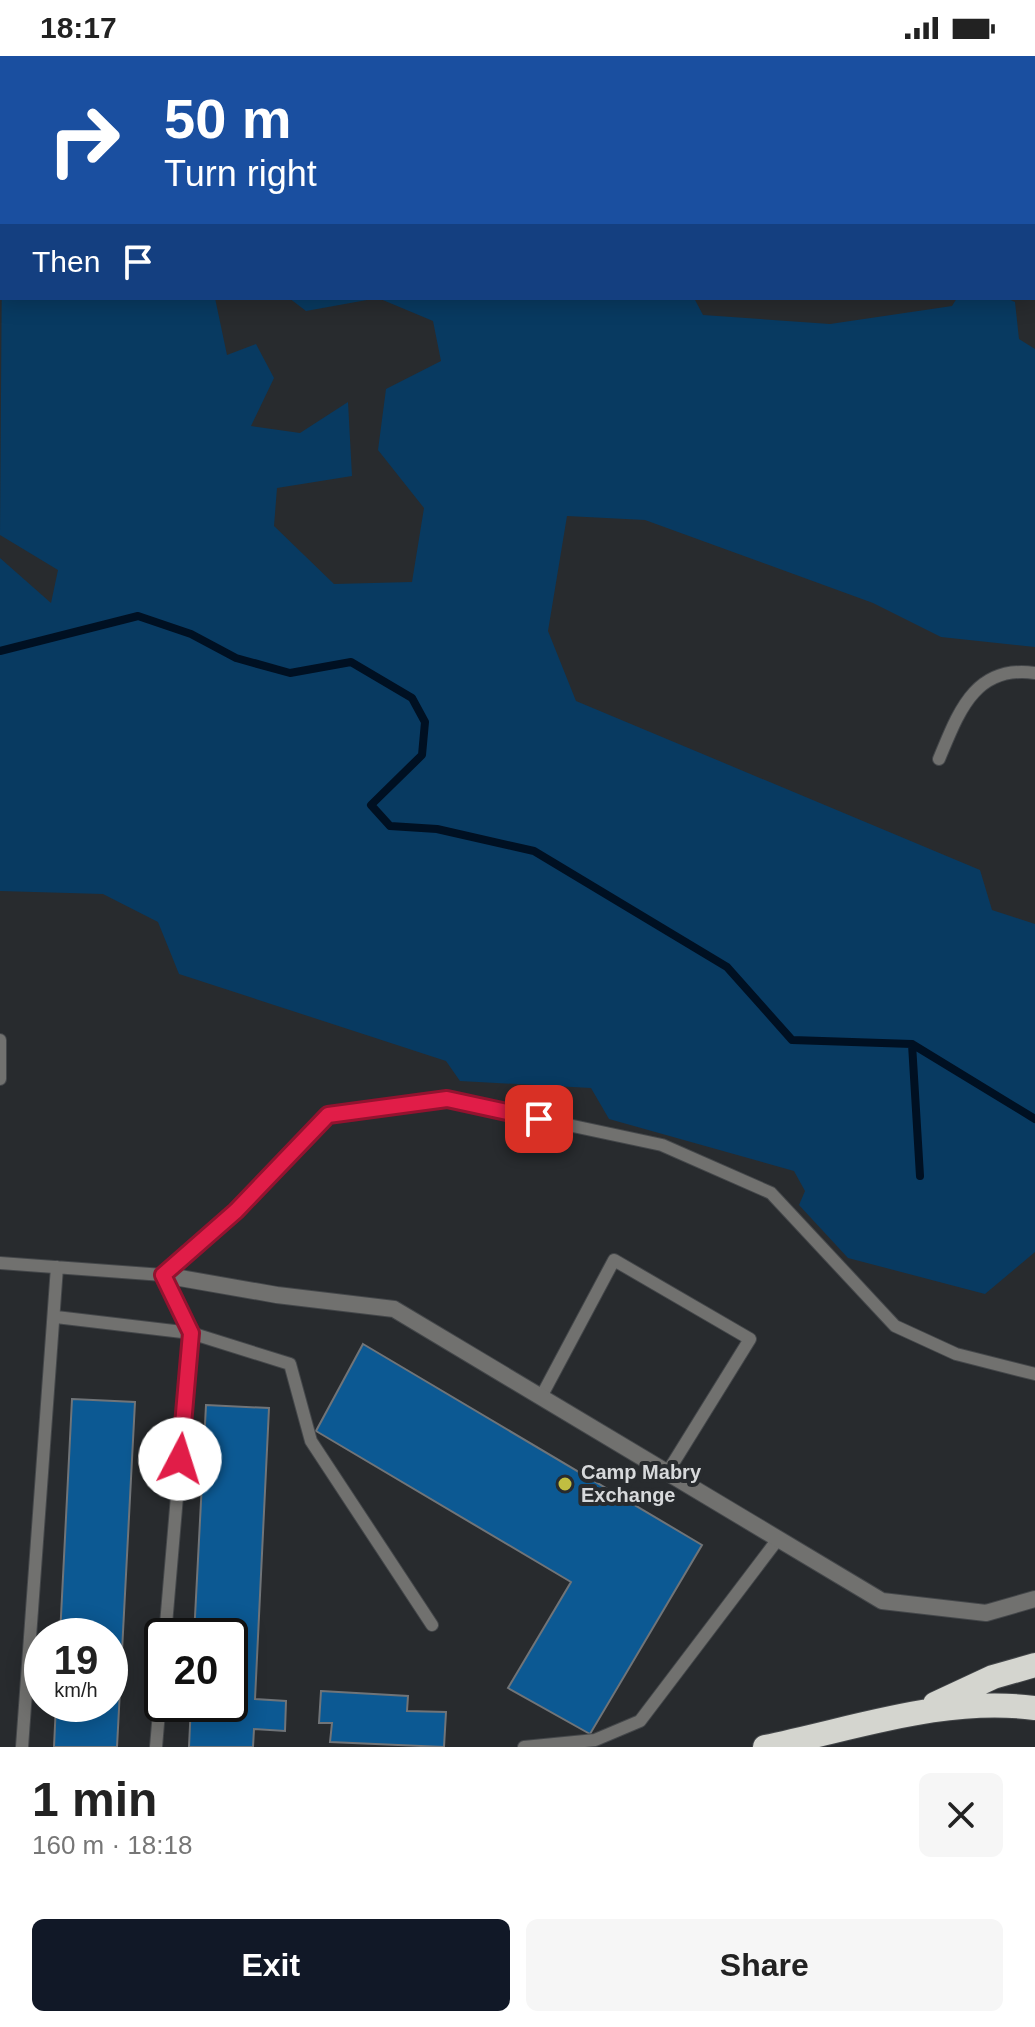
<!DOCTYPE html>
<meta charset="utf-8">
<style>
body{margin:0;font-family:Helvetica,sans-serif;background:#f6f6f6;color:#222;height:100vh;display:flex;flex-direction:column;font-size:30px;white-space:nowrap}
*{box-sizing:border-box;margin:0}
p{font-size:26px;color:#767676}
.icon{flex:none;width:44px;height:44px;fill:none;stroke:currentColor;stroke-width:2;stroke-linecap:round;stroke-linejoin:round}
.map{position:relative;height:1691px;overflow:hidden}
.panel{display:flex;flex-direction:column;background:#fff;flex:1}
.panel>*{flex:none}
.hud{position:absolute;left:0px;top:0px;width:1036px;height:244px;box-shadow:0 4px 20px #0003;background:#1a4fa0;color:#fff;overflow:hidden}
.speed{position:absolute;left:24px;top:1562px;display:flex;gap:16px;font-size:40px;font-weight:700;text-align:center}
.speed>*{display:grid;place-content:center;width:104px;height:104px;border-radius:50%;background:#fff;box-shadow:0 4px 20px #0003;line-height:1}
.speed small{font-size:20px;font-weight:400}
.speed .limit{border:4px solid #111;border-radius:12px;background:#fff;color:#111}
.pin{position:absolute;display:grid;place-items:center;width:68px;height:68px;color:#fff;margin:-34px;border-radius:16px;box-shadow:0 4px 12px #0006}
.me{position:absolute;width:88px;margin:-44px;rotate:5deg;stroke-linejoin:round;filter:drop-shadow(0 0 6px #0008)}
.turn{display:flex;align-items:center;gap:28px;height:168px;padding:0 32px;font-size:36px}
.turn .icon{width:104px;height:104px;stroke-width:2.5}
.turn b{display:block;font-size:56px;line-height:68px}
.then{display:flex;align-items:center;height:76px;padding:0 32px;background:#0003;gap:16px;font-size:30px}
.round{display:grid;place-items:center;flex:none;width:84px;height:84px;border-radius:12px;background:#f6f6f6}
.summary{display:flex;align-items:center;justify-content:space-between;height:136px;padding:0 32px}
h1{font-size:48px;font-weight:600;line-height:60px}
.button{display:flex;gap:16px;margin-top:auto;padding:16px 32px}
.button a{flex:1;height:92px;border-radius:12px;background:#111827;color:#fff;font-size:32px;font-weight:600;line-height:92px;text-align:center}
.button a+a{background:#f6f6f6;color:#222}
.status{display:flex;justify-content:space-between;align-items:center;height:56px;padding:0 40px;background:#fff;direction:ltr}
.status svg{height:22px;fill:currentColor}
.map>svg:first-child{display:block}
.green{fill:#083a61}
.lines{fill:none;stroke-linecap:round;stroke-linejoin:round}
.stream{stroke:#001022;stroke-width:8}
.building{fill:#0c5993;stroke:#707478;stroke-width:2}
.lane-casing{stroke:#44474a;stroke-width:14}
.street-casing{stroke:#44474a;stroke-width:18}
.highway-casing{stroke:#44474a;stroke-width:26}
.lane{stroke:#71716f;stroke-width:12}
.street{stroke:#71716f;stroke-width:16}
.highway{stroke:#d4d5cf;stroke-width:24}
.route-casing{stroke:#92132f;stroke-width:20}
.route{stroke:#e11d48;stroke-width:14}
.poi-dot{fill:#c0be41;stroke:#282b2e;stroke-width:3}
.labels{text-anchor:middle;stroke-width:8;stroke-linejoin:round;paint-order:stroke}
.poi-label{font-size:20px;font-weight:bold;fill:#d7d9db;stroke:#282b2e;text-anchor:start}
</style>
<div class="status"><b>18:17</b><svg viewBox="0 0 49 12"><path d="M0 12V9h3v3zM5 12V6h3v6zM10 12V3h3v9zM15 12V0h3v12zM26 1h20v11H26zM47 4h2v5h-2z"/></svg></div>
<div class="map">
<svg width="1035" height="1691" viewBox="0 0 1035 1691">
<rect width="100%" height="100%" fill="#282b2e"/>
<path class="green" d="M0 0H122L2 2 0 140Z
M2 198V242H215L227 299 256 288 274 322 251 370 300 377 348 346 352 420 277 432 274 470 334 528 412 526 424 452 378 394 386 333 441 305 433 265 378 242H694L703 259 830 268 952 250 957 242H1006L1015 246 1019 283 1035 293V591L941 581 873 547 645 464 567 460 548 575 576 645 980 814 992 854 1035 868V1196L985 1238 848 1202 799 1149 805 1135 794 1115 609 1063 591 1032 460 1025 446 1005 179 918 158 866 103 838 0 835V502L51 547 58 514 0 479Z
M289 242H378L306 255Z"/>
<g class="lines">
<path class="stream" d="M0 595 138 560 191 578 236 602 290 617 351 606 412 642 425 666 422 699 371 749 390 770 437 773 534 795 727 911 792 984 912 988 1035 1063
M912 988 920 1120"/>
</g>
<path class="building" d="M363 1288 702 1489 590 1678 508 1632 571 1526 316 1375Z
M72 1343 135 1346 117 1691H54L56 1648H110V1580H60Z
M206 1349 269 1352 255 1643 286 1645 285 1675 254 1673 253 1691H189L191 1648H230V1580H194Z
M321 1635 408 1640 407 1655 446 1656 444 1691 330 1686 332 1667H319Z"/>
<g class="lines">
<defs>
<path id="lane" d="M155 2 158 0
M858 2 859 0
M0 172 2 170
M939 703C958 658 974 608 1035 617
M0 984V1023
M0 1207 163 1219 236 1155 328 1059 447 1043 662 1089 771 1137 895 1270 956 1298 1035 1318
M163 1219 191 1277 290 1308 311 1385 432 1569
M56 1261 191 1277 165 1580
M541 1341 614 1204 750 1283 667 1417
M22 1691 57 1211
M156 1691 162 1621
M524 1691 595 1684 640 1665 778 1483"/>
<path id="street" d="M799 0 802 2
M1034 154H1035
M163 1219 277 1239 394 1253 882 1545 986 1557 1035 1543"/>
<path id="highway" d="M935 1648 993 1621 1035 1609
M765 1691C854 1673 943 1640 1035 1652"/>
</defs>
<use href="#lane" class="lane-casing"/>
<use href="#street" class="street-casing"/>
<use href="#highway" class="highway-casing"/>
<use href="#lane" class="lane"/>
<use href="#street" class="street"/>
<use href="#highway" class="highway"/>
</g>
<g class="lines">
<defs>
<path id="route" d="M180 1403 191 1277 163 1219 236 1155 328 1059 447 1043 539 1063"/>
</defs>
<use href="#route" class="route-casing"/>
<use href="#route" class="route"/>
</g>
<circle class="poi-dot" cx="565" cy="1428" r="8"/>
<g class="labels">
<g class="poi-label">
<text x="581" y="1423">Camp Mabry<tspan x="581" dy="23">Exchange</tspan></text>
</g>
</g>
</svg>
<div class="speed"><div>19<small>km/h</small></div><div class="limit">20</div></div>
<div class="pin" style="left:539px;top:1063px;background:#d93025"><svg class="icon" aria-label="arrive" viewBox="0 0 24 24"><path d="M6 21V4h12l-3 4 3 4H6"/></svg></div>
<svg class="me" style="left:180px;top:1403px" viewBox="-20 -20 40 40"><circle r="19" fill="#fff"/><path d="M0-13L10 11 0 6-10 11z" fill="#e11d48"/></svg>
<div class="hud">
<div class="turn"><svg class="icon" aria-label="right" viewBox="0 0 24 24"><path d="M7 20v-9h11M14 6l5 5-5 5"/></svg><div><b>50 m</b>Turn right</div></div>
<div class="then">Then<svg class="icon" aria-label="arrive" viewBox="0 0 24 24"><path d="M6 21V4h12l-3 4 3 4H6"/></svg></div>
</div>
</div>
<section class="panel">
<div class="summary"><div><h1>1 min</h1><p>160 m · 18:18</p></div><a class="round"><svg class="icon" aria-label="close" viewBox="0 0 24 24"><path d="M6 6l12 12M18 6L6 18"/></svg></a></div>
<div class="button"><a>Exit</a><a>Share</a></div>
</section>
